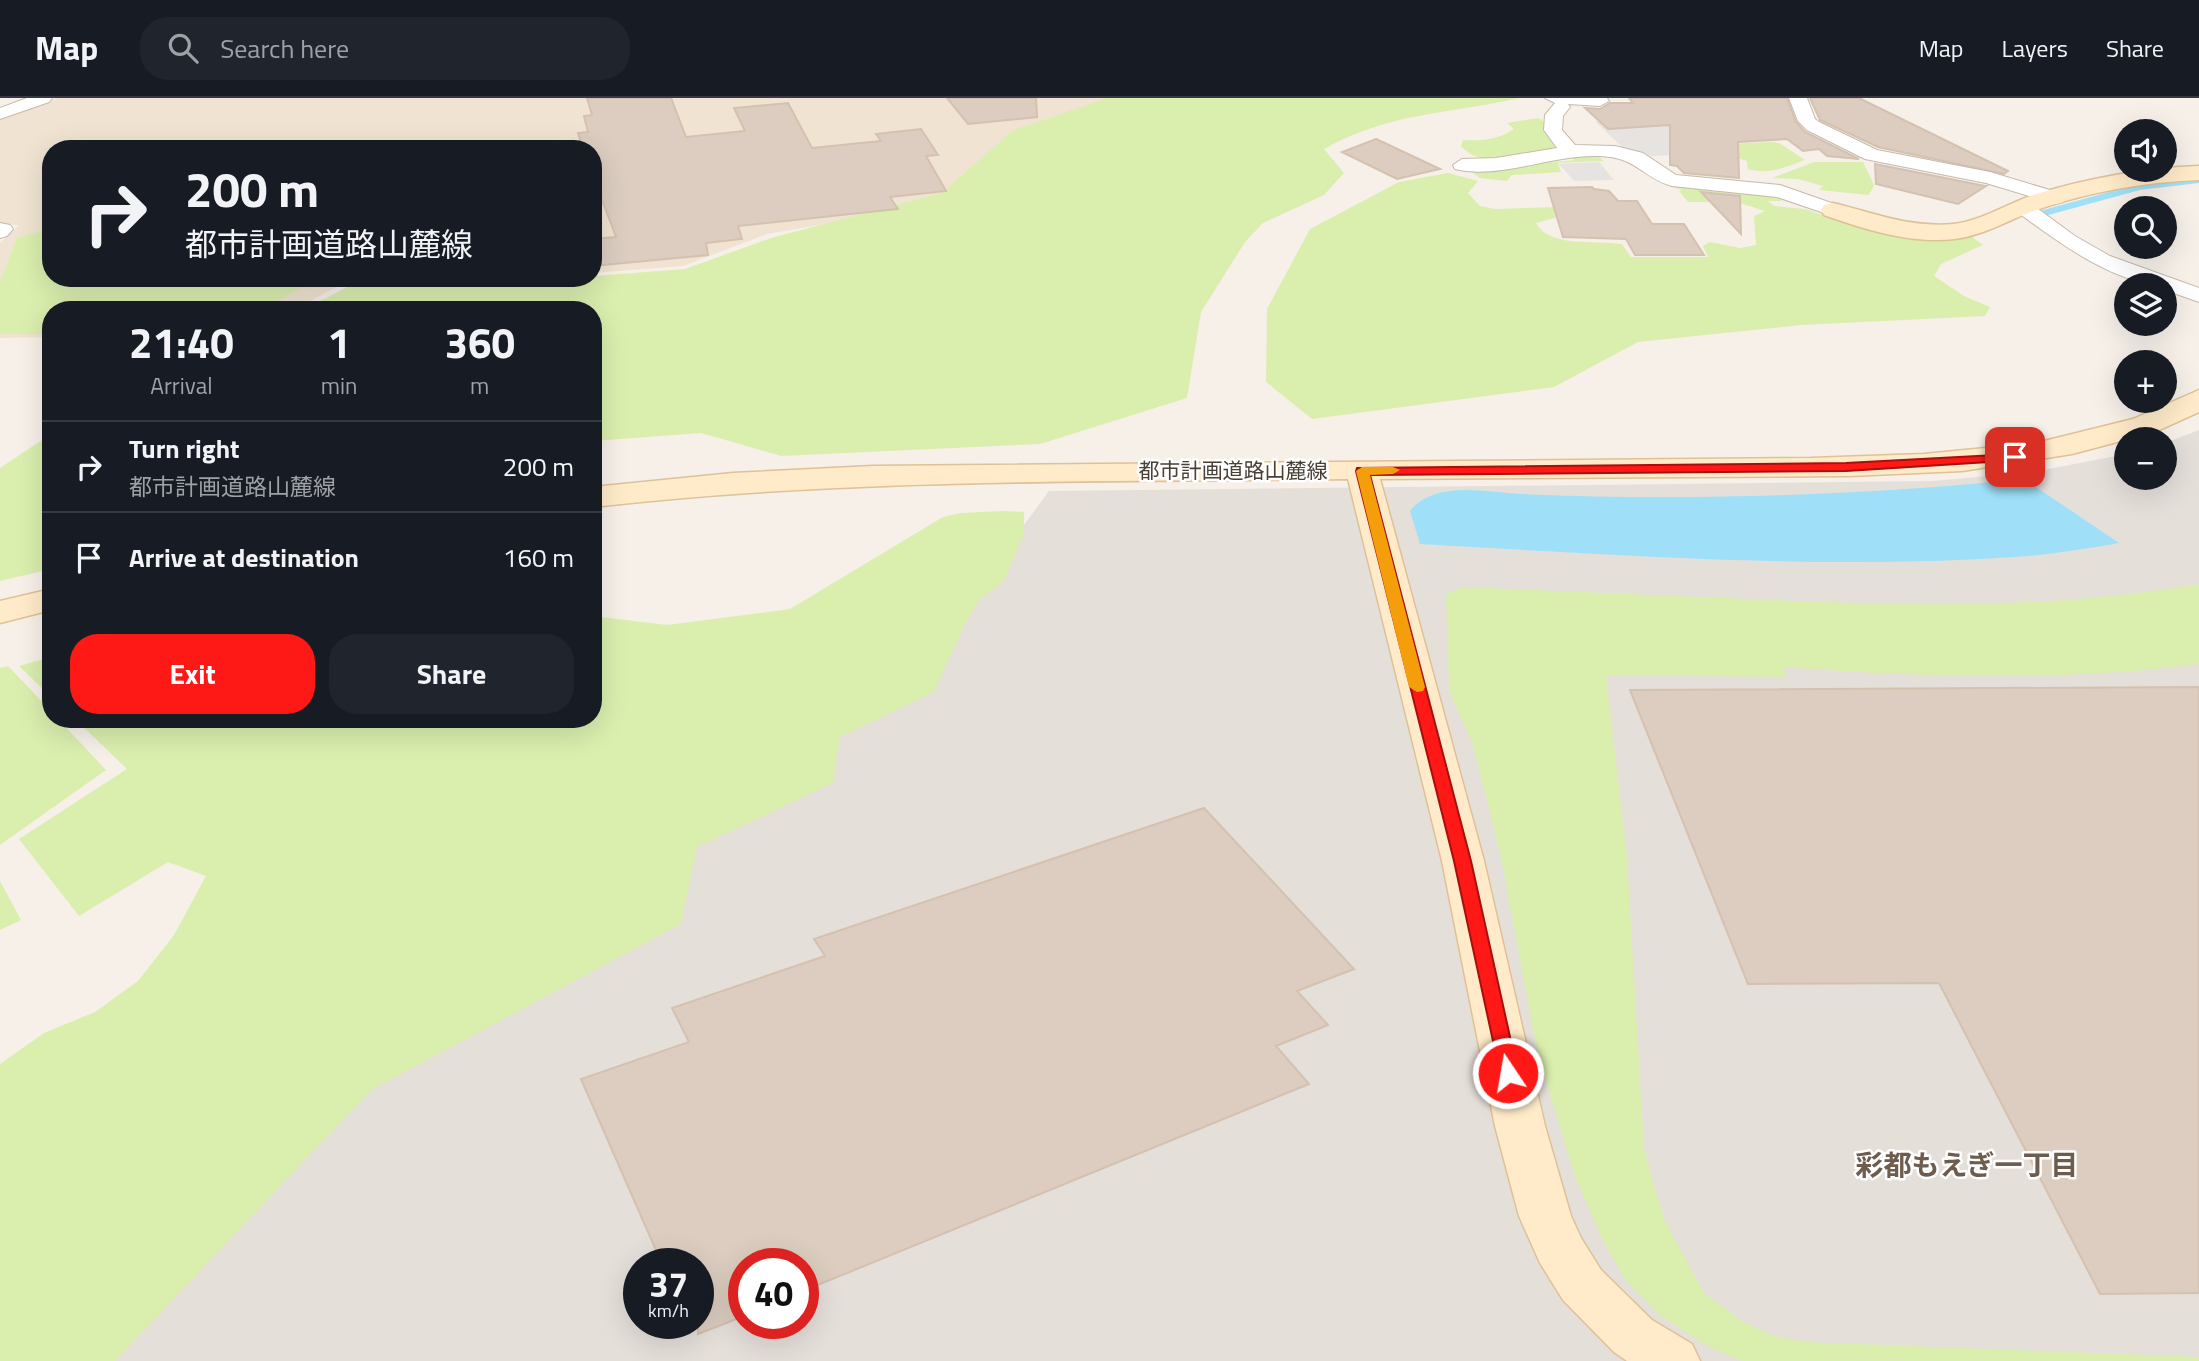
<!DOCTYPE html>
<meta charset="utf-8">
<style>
body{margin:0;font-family:"Titillium Web","Noto Sans JP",sans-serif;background:#20242c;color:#f1f3f6;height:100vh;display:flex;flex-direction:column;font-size:26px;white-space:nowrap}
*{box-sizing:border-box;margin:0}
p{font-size:23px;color:#9ea1a6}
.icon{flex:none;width:38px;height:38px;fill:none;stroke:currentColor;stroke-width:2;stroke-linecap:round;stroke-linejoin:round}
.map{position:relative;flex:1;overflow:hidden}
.side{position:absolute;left:42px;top:203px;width:560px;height:427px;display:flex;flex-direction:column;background:#171b24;border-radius:28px;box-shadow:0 7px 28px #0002}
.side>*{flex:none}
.top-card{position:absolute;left:42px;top:42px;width:560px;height:147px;border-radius:28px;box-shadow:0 7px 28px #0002;background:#171b24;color:#f1f3f6;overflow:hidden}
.buttons{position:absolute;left:2114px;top:21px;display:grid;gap:14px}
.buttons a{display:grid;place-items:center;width:63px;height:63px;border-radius:50%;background:#171b24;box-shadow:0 7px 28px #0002;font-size:35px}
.speed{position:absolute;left:623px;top:1150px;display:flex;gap:14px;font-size:35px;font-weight:700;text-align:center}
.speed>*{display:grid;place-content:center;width:91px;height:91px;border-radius:50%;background:#171b24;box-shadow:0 7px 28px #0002;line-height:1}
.speed small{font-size:18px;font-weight:400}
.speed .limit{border:10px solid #d22;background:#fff;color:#111}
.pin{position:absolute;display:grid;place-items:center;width:60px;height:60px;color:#fff;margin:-30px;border-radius:14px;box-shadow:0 4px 10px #0006}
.me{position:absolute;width:77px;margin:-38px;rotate:348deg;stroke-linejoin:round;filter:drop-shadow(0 0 5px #0008)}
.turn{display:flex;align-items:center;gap:24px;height:147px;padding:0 28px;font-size:32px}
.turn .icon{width:91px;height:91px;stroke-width:2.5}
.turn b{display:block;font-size:49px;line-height:60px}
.eta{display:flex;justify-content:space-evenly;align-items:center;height:119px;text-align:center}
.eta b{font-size:42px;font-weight:700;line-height:49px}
.action{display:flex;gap:14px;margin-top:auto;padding:14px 28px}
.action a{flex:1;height:80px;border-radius:28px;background:#ff1916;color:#fff;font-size:28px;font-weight:700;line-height:80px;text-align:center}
.action a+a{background:#20242c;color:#f1f3f6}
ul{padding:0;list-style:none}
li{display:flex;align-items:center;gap:21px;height:91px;padding:0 28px;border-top:2px solid #363941}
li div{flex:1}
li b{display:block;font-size:26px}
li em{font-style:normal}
header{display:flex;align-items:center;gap:42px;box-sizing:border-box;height:98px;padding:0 35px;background:#171b24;border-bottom:2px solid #363941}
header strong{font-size:33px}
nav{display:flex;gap:38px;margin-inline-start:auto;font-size:24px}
.search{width:490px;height:63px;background:#20242c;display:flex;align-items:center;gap:18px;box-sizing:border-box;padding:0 24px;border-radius:28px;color:#9ea1a6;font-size:26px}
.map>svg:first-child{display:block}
.industrial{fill:#e5dfda;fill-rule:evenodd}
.education{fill:#f0e3d1}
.green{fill:#daeeae}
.parking{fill:#e7e3e1}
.water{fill:#9fe0f8}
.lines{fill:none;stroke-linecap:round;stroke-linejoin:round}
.stream{stroke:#9fe0f8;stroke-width:6}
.building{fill:#dccdc0;stroke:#d4c1af;stroke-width:2}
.street-casing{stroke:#c6b9ad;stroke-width:2}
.secondary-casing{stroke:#dec196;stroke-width:3}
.street{fill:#fff;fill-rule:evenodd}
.secondary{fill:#ffebc9;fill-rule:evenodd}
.route{fill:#ff1916;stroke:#a6100e;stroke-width:2}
.slow{fill:#f59e0b}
.labels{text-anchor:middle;stroke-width:5;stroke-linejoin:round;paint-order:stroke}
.street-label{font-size:21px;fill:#4a4036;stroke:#fff}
.near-neighbourhood-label{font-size:28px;font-weight:bold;fill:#6e5c4c;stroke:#fff}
</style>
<header>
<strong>Map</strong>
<div class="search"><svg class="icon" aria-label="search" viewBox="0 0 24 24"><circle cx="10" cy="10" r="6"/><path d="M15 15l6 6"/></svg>Search here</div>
<nav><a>Map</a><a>Layers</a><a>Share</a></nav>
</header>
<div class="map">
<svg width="2199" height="1263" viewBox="0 0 2199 1263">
<rect width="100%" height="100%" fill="#f6f0e9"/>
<path class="industrial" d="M2199 332V1263H26L946 533 1049 393 1933 383 2033 374 2126 356V380H2165V345ZM639 1166H698V1225H639ZM744 1166H803V1225H744Z"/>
<path class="education" d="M56 0H1127L952 104 767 136 683 168 593 175V51H51V180H353L293 212H51V239L0 240V145L19 127 0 126V21Z"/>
<path class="green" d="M1107 0H1520C1449 16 1390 14 1324 51L1344 75 1324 97 1263 125 1245 144 1201 214 1187 300 1040 346 781 358 701 335 593 343V212H303L365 180H497V184L593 180V178L685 171 771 140 942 95 1012 33Z
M1538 20 1543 23 1551 43 1561 51C1531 56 1484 74 1461 48L1463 42C1481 43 1498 42 1514 31L1507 25Z
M1771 44 1779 45 1805 62C1786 69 1769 77 1748 71L1747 63 1732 58 1727 46Z
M1598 57 1603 63 1558 65 1561 74 1512 77 1507 83 1480 80 1467 71 1567 63 1574 62 1570 59 1572 58Z
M1814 64H1863L1874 87 1869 97 1819 92 1823 88 1798 81 1772 80Z
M1448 75 1478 83 1468 95 1480 108 1495 111 1560 109 1562 118 1536 125C1549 150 1597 142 1622 146L1631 159H1708L1703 148 1710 144 1740 150 1756 147 1754 118 1765 113 1734 103 1727 96 1699 93 1709 104H1688L1679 93 1682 92 1660 85 1768 97 1780 101 1781 103H1768L1774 108 1805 111 1873 134 1909 139H1972L1983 147 1941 166 1934 178 1964 198 1990 209 1985 218 1801 227 1638 244 1554 289 1312 321 1266 284 1267 211 1310 131 1399 84Z
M51 130V180H318L262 212H51V236H0V184L17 140Z
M51 336V471L0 483V370Z
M1003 413 1024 414V436L1003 484 979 502 963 530 934 594 840 639 833 685 697 749 681 826 371 992 115 1263H0V966L44 935 95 914 138 883 174 837 206 778 168 764 79 818 19 741 127 671 75 621H593V518L667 527 790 511 943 419 961 415Z
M2199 486V566C2061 584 1921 579 1783 569L1786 579 1606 577 1627 759 1644 1051 1664 1121 1704 1195 1743 1224 1774 1238 1807 1244 2199 1259V1263H1742L1709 1249 1662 1219 1625 1182 1603 1142 1575 1079 1537 952 1501 760 1487 703 1472 644 1449 593 1446 496 1463 489C1558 493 1654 497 1749 501 1904 508 2046 512 2199 486Z
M51 559V599L19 568Z
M8 568 51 613V621H58L106 672 0 747V570Z
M0 783 21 822 0 832Z"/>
<path class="parking" d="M1686 19 1678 57 1652 58 1623 50 1595 23Z
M1599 64 1614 82 1574 83 1559 66Z"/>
<path class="water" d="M2024 381 2119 445C2090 450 2060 455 2030 458 1827 473 1623 457 1420 446L1410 413C1435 382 1485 394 1520 396 1689 403 1856 398 2024 381Z"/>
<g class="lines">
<path class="stream" d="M2044 115 2139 89 2199 82"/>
</g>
<path class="building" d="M587 0H671L686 39 745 33 734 10 788 5 812 50 881 43 876 36 921 31 938 57 926 58 946 93 890 99 898 111 738 128 742 141 706 145 708 157 593 168V141L616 139 593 78V51H583L578 35 588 34 584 18 592 17Z
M947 0H1036L1037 19 968 26Z
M1629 0H1787L1796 24 1805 34 1859 61 1827 58 1819 51 1803 53 1787 41 1738 44 1739 80 1684 75 1677 68 1670 67V27L1608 31 1585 10 1600 11 1610 5H1633Z
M1810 0H1859L2008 73 2004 76 1878 49 1820 22Z
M1376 41 1440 71 1397 81 1342 54Z
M1875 66 1985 88H1986L1958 106 1876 86Z
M1592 89 1594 91 1609 93 1618 103H1637L1652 126H1684L1704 157H1635L1626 141 1563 139 1548 90Z
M1701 94 1740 98 1741 136Z
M2199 589V1195L2100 1196 1939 885 1748 886 1630 592Z
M1204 710 1354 871 1297 893 1328 927 1276 948 1309 986 803 1193V1166H744V1218L698 1236V1166H662L581 981 689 944 672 910 825 858 814 841Z"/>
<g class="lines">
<defs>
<path id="street" d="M27 0H52L49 4 0 21V10Z
M1545 0H1607L1609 3 1600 8 1568 6 1570 9 1563 18 1562 32 1575 47 1615 48 1643 55 1676 77 1780 87 1840 108 1843 112 1840 116 1833 118 1777 99 1672 88C1642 80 1638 59 1599 58 1553 56 1499 82 1455 71L1453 67 1462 61 1496 60 1557 50 1544 32 1545 17 1555 5Z
M1789 0H1807L1815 21 1819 24 1877 52 1990 74 2063 96 2066 100 2063 104 2056 106 1986 85 1865 61 1807 32 1798 23Z
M2023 103 2030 105 2075 138 2110 158 2199 190V204L2165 192V187C2115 187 2055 142 2016 113L2013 109 2016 105Z
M0 125 10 127 13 131 7 138 0 140Z"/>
<path id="secondary" d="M2199 68V82C2143 84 2089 94 2036 112 2008 122 1985 137 1955 141 1911 146 1866 132 1824 117L1821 112 1824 107 1833 105C1874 115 1910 130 1953 126 1981 123 2007 106 2033 97 2088 80 2144 70 2199 68Z
M2199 292V314L2155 334 2072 356 1962 373 1849 378 1380 381 1484 763 1545 1028 1571 1118 1581 1140 1601 1172 1652 1222 1692 1246 1700 1263H1627L1614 1254 1563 1202 1540 1165 1519 1118 1495 1028 1442 763 1348 381C1096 384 844 380 593 409V389L733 375 873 368 1811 360 1924 356 2036 345 2133 321Z
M51 491V512L0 525V503Z"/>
</defs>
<use href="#street" class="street-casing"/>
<use href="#secondary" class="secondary-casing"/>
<use href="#street" class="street"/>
<use href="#secondary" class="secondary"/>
</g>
<path class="route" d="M2015 356 2020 357V362L1846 373 1370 377 1471 763 1518 975 1515 980 1508 982 1501 980 1454 763 1356 373 1357 370 1846 365Z"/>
<path class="slow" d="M1362 369H1393L1400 372 1393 376 1370 377 1425 589 1423 593 1417 594 1409 589 1356 373Z"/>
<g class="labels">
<g class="street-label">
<text x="1233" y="380">都市計画道路山麓線</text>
</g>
<g class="near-neighbourhood-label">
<text x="1967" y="1077">彩都もえぎ一丁目</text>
</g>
</g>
</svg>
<div class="buttons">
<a><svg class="icon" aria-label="sound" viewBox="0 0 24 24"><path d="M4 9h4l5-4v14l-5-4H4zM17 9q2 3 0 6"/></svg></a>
<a><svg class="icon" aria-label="search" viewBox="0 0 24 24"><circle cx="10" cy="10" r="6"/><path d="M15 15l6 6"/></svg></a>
<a><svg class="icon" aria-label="layers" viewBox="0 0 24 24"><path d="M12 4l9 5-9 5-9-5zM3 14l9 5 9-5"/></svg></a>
<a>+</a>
<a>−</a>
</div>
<div class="speed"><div>37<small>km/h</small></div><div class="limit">40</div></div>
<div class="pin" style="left:2015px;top:359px;background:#d93025"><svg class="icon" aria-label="arrive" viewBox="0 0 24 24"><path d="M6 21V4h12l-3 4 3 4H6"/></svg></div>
<svg class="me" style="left:1508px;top:975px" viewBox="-20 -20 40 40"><circle r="17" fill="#ff1916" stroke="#fff" stroke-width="3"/><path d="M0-11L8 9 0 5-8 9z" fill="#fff"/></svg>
<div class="top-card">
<div class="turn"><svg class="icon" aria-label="right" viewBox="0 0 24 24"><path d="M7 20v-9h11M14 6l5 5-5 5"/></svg><div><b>200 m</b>都市計画道路山麓線</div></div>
</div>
<section class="side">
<div class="eta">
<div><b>21:40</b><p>Arrival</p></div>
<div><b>1</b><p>min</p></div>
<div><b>360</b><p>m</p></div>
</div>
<ul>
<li><svg class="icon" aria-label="right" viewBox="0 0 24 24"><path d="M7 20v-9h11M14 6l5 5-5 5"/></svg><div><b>Turn right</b><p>都市計画道路山麓線</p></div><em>200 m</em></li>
<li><svg class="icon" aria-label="arrive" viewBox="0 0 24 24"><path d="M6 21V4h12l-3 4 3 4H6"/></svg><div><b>Arrive at destination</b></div><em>160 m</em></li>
</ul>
<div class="action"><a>Exit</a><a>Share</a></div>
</section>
</div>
